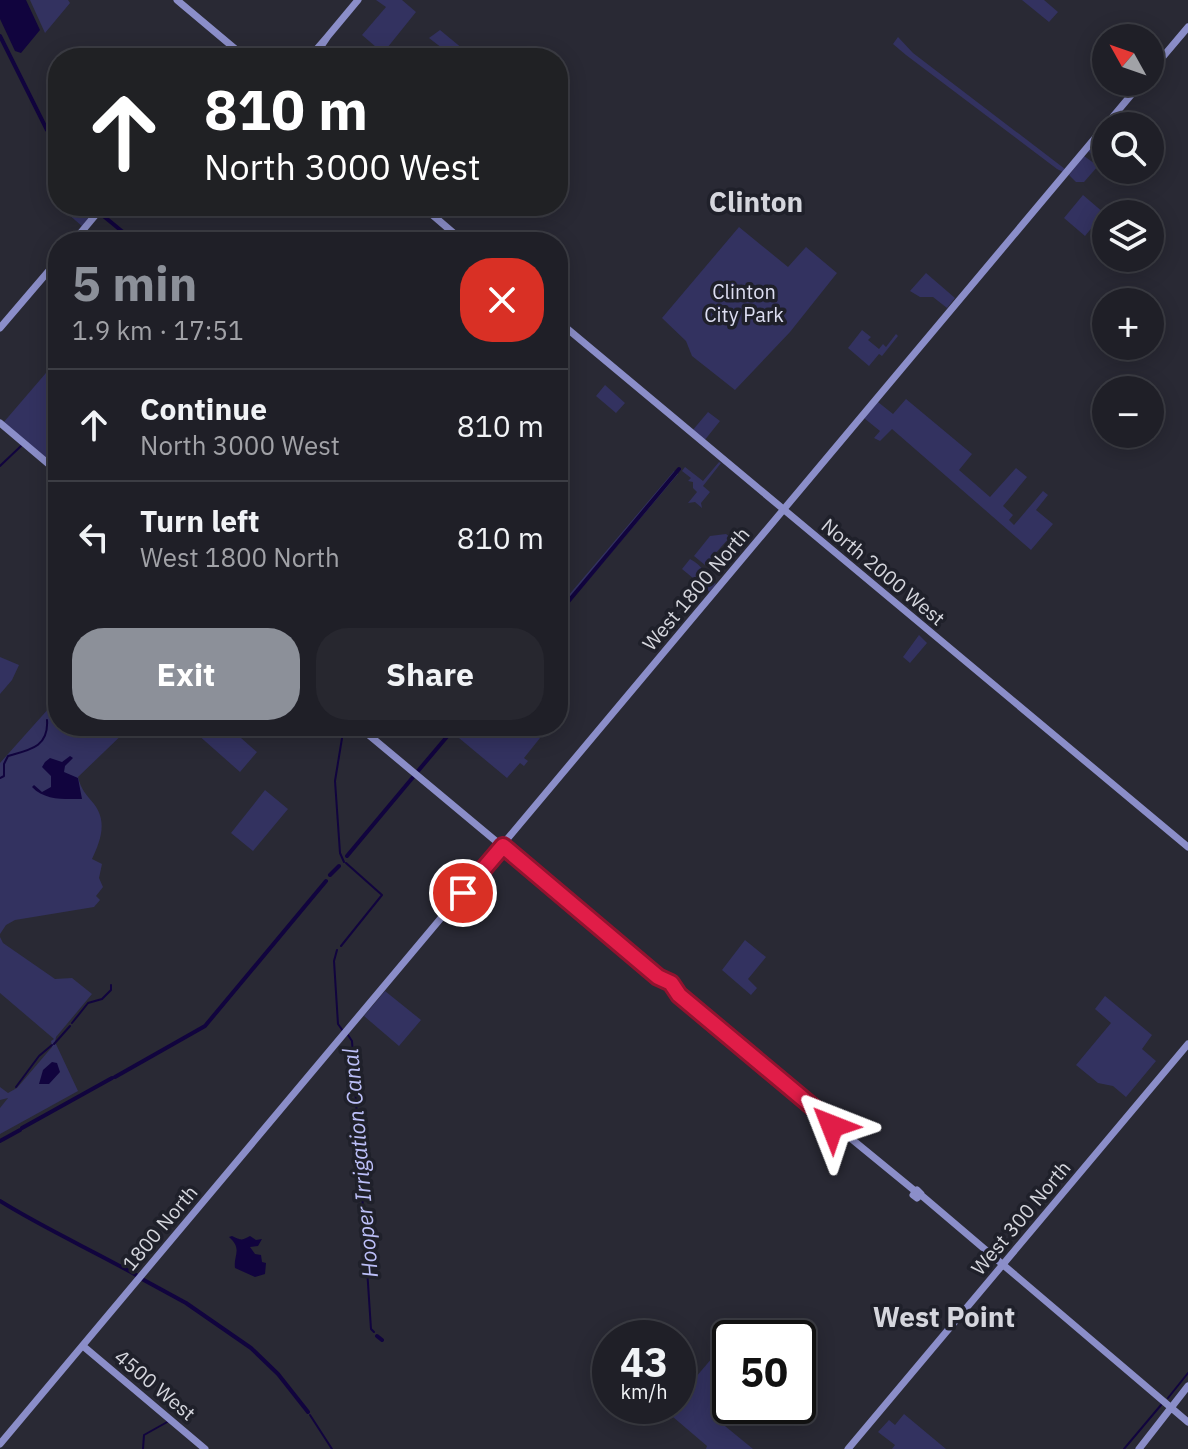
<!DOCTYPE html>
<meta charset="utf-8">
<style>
body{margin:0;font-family:"IBM Plex Sans",sans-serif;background:#27272f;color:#f1f3f6;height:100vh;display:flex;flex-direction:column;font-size:30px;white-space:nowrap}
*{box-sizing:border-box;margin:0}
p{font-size:26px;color:#a1a2a7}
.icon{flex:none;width:44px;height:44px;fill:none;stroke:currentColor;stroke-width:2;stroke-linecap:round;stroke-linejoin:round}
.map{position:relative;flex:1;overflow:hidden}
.details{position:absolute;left:48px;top:232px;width:520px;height:504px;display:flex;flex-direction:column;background:#1f1f27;border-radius:32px;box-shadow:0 4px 20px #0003,0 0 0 2px #3c3d44}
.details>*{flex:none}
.banner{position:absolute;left:48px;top:48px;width:520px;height:168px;border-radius:32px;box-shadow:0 4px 20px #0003,0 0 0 2px #3c3d44;background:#202124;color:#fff;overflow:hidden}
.needle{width:52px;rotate:310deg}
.controls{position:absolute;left:1092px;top:24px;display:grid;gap:16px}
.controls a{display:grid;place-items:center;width:72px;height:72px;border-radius:50%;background:#1f1f27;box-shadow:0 4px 20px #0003,0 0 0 2px #3c3d44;font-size:40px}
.speed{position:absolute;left:592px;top:1320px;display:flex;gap:16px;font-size:40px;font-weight:700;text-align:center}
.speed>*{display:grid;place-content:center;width:104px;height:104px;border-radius:50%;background:#1f1f27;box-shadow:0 4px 20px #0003,0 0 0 2px #3c3d44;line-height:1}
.speed small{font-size:20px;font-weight:400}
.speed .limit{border:4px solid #111;border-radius:12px;background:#fff;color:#111}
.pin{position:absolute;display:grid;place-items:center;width:68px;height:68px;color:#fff;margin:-34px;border:4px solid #fff;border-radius:50%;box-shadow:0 2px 8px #0007}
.me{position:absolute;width:88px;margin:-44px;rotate:315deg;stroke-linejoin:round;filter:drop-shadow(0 0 6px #0008)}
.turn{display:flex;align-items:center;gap:28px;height:168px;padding:0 24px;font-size:36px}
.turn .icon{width:104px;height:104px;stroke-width:2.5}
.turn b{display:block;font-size:56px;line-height:68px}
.round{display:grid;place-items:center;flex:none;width:84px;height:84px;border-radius:32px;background:#27272f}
.summary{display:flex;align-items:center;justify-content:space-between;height:136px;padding:0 24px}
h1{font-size:48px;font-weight:700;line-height:60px;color:#8c9099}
.action{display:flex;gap:16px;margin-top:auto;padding:16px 24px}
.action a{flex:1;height:92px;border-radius:32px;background:#8c9099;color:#fff;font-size:32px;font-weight:700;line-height:92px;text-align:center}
.action a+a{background:#27272f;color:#f1f3f6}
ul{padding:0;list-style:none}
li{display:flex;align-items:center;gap:24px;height:112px;padding:0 24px;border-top:2px solid #3c3d44}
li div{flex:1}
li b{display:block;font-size:30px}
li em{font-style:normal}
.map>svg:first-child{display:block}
.green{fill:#333260}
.water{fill:#11043e}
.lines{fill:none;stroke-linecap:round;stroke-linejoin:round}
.stream{stroke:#11043e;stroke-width:2}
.canal{stroke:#11043e;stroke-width:4}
.major{stroke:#8b8ec9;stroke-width:7}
.route-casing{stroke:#92132f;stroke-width:20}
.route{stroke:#e11d48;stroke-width:14}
.labels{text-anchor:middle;stroke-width:7;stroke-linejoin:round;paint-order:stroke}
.park-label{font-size:20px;fill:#dddef2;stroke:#1f202a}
.street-label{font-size:20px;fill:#d5d6dd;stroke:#1f202a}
.water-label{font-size:22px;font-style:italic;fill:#bcbff8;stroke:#1f202a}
.district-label{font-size:28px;font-weight:bold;fill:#d5d6dd;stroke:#1f202a}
</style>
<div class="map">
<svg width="1188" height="1449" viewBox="0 0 1188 1449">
<rect width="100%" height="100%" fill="#292934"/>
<path class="green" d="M30 0H68L70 3 45 33Z
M376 0H402L416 12 383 53 362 35 386 7Z
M1022 0H1044L1058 12 1049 22Z
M440 30 463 49 455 58 429 38Z
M898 37 913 53 1065 169 1063 172 1057 169 906 55 893 44Z
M1103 132 1106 134V157L1101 163 1087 150Z
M1084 156 1098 166 1084 182H1076L1069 175Z
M1083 195 1104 213 1085 236 1064 218Z
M59 206H88L96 212 83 227Z
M739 227 788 267 806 247 837 273 790 332 735 390 692 356 686 341 662 318Z
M926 273 955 298 947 308 933 297H920L910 291Z
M862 330 871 337 868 340 879 349 883 344 886 347 896 334 898 336 882 356 879 354 869 366 848 348Z
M58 359V470L3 423Z
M605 385 625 403 616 413 596 396Z
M906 399 972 454 959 470 990 497 1016 468 1027 477 1003 506 1013 515 1009 520 1014 525 1043 491 1048 495 1036 510 1053 524 1031 550 892 429 880 441 874 438 880 431 864 418 878 402 893 414Z
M708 412 720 421 704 441 692 431Z
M719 462 721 463 703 486 710 492 701 503 702 508 695 502 688 503 697 492 693 488V482L688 481 691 478 682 471 685 467 703 481Z
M674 471 678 474 572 599 568 596Z
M726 534 730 537 705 565 694 556 710 536Z
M690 559C702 565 707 576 716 584L710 592 682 569Z
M919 635 927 643 910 663 903 657Z
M0 657 19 665 12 680 0 694Z
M58 698V726H131L78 777C81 790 86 794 94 804 108 822 100 842 92 859L102 864 99 878 103 887 96 896 100 900 94 907 15 920 6 925 0 934V763Z
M188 726H235L244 734 241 738 257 752 240 772Z
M459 726H526L540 738 524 758 528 761 524 766 520 763 507 778 453 733Z
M265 790 288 809 253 851 231 833Z
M0 937 3 943 55 979 72 978 92 994 56 1037 55 1042 78 1091 0 1134V1108L8 1098 0 1100V1087L8 1093 17 1088 52 1047 51 1041 54 1039 0 993Z
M745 940 766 957 748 979 757 988 751 995 722 970Z
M385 991 421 1020 399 1046 364 1016Z
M1105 996 1152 1035 1142 1049 1156 1061 1126 1097 1113 1086 1098 1083 1076 1065 1111 1023 1095 1009Z
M736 1330 746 1338H730V1406H742L725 1426 753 1449H706L707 1446 666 1411 671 1406H678V1398Z
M904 1414 946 1449H892L895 1445 878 1432 889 1420 895 1425Z"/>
<path class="water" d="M0 0H26L40 30 21 53 15 51 0 19Z
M70 756 73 758 65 766 64 772 78 778 82 799C66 799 45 801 32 787L34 785 42 792 51 787V776L42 767 45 762 50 758 62 762Z
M52 1062 57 1063 60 1072 49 1084H39L43 1070Z
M232 1236C241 1240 241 1241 250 1236L256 1240 262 1239 258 1246 250 1247 255 1254 261 1255 262 1262 266 1263 265 1274 255 1277 235 1268C233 1256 243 1249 229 1237Z"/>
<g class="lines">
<path class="stream" d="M0 466 21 446
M344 726 335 781 340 853 344 862
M0 778 4 776V764L8 756C30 750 49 747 47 720
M341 946 382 895 346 863
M337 950 334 961 338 1024 343 1031
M72 1023 88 1003 102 999 111 990V985
M348 1035 352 1041 371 1329 374 1332
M54 1044 70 1026
M16 1087 39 1056 52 1045
M1168 1398 1188 1373
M310 1415 332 1449
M143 1449 144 1435 169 1421
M1124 1449 1161 1405"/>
<path class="canal" d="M0 36 47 130 58 142
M101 214 135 242
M558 610 562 609 679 469
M418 771 456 726
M347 856 414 776
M330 875 339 866
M115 1077 205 1026 326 881
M22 1128 112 1078
M0 1141 20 1130
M0 1201C45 1229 92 1250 138 1276
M142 1279 186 1303 251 1348 278 1374 308 1412
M377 1336 382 1340"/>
<path class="major" d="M177 0 246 58
M328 36 358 0
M309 58 328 36 313 58
M1150 72 1188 27
M422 206 464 242
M73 242 103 206
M558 321 1188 847
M0 328 58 260
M0 423 58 472
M358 726 636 958 665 986
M672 985 679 995 826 1118 835 1122
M835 1122 839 1125 835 1129 832 1126Z
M839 1125 843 1132 915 1191
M917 1190 921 1194 917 1198 913 1195Z
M921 1195 1188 1422
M83 1346 205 1449
M0 1444 1142 82
M848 1449 1188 1044
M1139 1449 1188 1386"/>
</g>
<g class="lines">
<defs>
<path id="route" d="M463 893 503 846 658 977 671 983 679 995 826 1118 835 1122 832 1126"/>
</defs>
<use href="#route" class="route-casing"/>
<use href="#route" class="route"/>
</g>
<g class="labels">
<g class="park-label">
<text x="744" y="299">Clinton<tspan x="744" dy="23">City Park</tspan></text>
</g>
<g class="street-label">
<text transform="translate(883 572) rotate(40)" y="7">North 2000 West</text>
<text transform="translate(696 589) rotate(-50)" y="7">West 1800 North</text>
<text transform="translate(1021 1218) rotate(-50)" y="7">West 300 North</text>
<text transform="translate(160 1228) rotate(-50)" y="7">1800 North</text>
<text transform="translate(155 1385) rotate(40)" y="7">4500 West</text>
</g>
<g class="water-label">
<text transform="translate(360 1163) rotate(-95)" y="8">Hooper Irrigation Canal</text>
</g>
<g class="district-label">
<text x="756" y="212">Clinton</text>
<text x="944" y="1327">West Point</text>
</g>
</g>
</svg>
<div class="controls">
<a><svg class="needle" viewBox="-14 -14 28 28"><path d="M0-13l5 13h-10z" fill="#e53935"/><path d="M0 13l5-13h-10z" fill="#a1a2a7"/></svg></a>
<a><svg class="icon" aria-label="search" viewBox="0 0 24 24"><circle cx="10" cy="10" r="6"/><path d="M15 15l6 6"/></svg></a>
<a><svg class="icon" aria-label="layers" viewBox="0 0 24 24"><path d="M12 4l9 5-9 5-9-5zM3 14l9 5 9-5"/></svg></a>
<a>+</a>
<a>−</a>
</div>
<div class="speed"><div>43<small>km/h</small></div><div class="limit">50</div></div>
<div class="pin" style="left:463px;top:893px;background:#d93025"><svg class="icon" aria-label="arrive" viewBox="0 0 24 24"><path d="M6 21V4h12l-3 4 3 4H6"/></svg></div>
<svg class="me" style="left:832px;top:1126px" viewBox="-20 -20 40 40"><path d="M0-17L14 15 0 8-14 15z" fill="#e11d48" stroke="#fff" stroke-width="4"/></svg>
<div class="banner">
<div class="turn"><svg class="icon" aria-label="ahead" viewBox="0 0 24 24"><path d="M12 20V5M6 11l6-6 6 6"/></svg><div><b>810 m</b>North 3000 West</div></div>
</div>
<section class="details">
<div class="summary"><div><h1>5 min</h1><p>1.9 km · 17:51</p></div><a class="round" style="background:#d93025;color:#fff"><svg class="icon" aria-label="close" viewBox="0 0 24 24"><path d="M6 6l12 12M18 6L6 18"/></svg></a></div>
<ul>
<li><svg class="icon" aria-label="ahead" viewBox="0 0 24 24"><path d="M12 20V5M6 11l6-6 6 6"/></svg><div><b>Continue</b><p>North 3000 West</p></div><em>810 m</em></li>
<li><svg class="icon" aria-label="left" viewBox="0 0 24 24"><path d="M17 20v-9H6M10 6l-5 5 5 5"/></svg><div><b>Turn left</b><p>West 1800 North</p></div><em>810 m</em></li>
</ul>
<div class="action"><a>Exit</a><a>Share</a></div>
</section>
</div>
